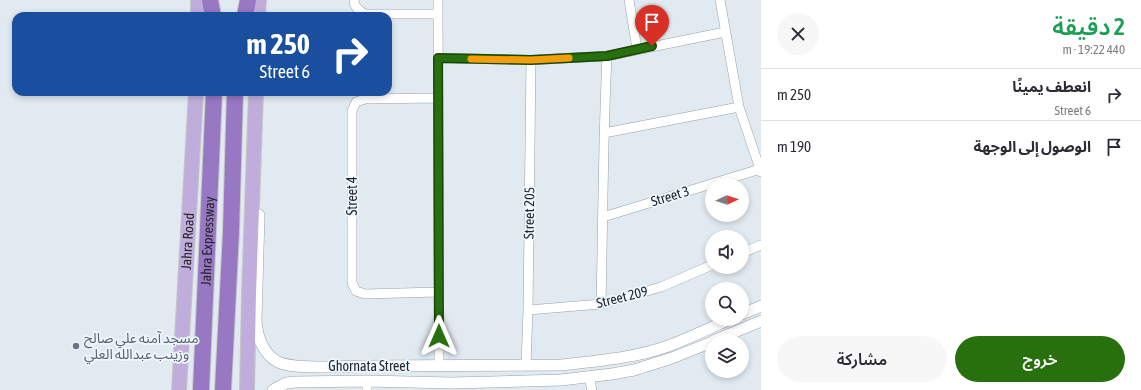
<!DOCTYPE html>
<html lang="ar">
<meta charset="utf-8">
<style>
body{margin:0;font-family:"Asap Condensed","Noto Sans Arabic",sans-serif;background:#f7f7f7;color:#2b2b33;direction:rtl;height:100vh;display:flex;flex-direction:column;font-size:15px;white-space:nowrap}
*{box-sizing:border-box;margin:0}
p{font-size:13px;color:#7c7c81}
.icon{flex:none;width:22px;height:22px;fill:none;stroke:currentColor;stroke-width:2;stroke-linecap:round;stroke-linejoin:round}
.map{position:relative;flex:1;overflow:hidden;direction:ltr}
.side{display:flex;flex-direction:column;background:#fff;width:380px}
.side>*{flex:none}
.guide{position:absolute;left:12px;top:12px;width:380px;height:84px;border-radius:12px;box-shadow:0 2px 6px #0003;direction:rtl;background:#1a4fa0;color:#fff;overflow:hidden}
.needle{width:26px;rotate:86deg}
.fabs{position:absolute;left:705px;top:178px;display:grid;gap:8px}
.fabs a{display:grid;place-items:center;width:44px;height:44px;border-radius:50%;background:#fff;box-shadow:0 2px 6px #0003;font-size:20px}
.pin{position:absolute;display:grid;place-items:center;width:34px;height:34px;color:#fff;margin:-41px -17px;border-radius:50% 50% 50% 0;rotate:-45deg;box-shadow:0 0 4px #0007}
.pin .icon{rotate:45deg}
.me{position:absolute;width:44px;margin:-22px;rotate:0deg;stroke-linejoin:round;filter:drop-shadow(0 0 3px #0008)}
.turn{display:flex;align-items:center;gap:14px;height:84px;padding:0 16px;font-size:18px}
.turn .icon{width:52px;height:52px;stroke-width:2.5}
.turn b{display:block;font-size:28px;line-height:34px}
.round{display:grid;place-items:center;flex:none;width:42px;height:42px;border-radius:21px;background:#f7f7f7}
.headline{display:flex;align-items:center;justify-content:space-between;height:68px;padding:0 16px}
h1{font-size:24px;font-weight:600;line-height:30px;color:#1e9e55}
.cta{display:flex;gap:8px;margin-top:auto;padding:8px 16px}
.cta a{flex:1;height:46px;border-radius:24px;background:#286f0d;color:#fff;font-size:16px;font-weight:600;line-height:46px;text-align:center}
.cta a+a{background:#f7f7f7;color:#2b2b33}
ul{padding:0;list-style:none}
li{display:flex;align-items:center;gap:12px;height:52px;padding:0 16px;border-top:1px solid #e1e1e2}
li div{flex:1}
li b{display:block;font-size:15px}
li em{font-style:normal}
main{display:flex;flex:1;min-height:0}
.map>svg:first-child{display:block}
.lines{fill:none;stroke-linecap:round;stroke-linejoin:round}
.minor-casing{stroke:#99a1a8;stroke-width:10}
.tertiary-casing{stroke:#99a1a8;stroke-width:12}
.primary-casing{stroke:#c6c7c7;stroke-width:16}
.motorway-casing{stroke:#c6c7c7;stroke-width:18}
.minor{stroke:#fff;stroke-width:9}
.tertiary{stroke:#fff;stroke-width:11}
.primary{stroke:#c1addb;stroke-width:14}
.motorway{stroke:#9877c3;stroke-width:16}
.route-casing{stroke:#1a4808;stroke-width:10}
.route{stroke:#286f0d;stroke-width:7}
.slow{stroke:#f59e0b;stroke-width:7}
.worship-dot{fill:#6b7280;stroke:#eef7ff;stroke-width:1.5}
.labels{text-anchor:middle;stroke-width:3.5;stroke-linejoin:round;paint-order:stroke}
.street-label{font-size:14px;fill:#232629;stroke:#eef7ff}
.worship-label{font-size:14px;fill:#5b616d;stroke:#eef7ff;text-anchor:start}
</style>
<main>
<section class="side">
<div class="headline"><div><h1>2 دقيقة</h1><p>440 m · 19:22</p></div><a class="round"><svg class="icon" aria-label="close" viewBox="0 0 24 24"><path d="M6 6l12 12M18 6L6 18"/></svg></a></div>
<ul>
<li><svg class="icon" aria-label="right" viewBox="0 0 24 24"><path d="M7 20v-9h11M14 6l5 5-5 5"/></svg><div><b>انعطف يمينًا</b><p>Street 6</p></div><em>250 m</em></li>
<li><svg class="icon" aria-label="arrive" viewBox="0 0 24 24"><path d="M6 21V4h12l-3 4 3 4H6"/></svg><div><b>الوصول إلى الوجهة</b></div><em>190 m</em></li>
</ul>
<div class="cta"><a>خروج</a><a>مشاركة</a></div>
</section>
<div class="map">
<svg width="761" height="390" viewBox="0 0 761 390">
<rect width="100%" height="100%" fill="#e1eaf1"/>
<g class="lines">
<defs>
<path id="minor" d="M354 0C354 7 359 11 365 14H438
M438 0 439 366
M629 0 637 49
M720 0 739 107 761 172
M438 58 531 60 607 56 725 32
M438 98 365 99 356 102 352 111V283L356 291 365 294 438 292
M604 133 739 107
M603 217 760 169
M742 253 761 245
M601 304C603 221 603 138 607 56
M528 310 601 304 661 287 712 265
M526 365 528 310 531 60
M589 377 592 390
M367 390V381"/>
<path id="tertiary" d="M259 215 256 321C257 336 263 354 278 362 295 370 342 366 362 366 429 366 495 365 562 365 597 361 635 358 668 346 689 338 710 328 730 319
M742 314 761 306
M713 341 761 321
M273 390 286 383 296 382 367 381 452 383 561 380 612 374 634 370 672 358 712 342"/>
<g id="primary">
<path d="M198 0V16"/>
<path d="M258 16 259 0"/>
<path id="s1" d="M179 390 196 92"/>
<path d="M247 390 249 294 256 92"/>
</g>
<g id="motorway">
<path d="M210 0 213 16"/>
<path d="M245 16 248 0"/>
<path id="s2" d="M201 390 214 92"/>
<path d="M223 390 231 232 235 92"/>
</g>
</defs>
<use href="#minor" class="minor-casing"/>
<use href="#tertiary" class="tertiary-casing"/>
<use href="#primary" class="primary-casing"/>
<use href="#motorway" class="motorway-casing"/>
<use href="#minor" class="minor"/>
<use href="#tertiary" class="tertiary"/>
<use href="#primary" class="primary"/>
<use href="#motorway" class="motorway"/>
</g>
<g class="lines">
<defs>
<path id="route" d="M439 336 438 58 531 60 607 56 652 46"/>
</defs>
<use href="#route" class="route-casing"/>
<use href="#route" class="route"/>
<path class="slow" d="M471 59 531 60 569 58"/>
</g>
<circle class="worship-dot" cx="76" cy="346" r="4"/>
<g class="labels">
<g class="street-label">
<text transform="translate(352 196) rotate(-90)" y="5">Street 4</text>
<text transform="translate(670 196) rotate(-17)" y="5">Street 3</text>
<text transform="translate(529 213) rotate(-89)" y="5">Street 205</text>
<text dy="5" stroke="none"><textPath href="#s1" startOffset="149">Jahra Road</textPath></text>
<text dy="5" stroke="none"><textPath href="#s2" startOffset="149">Jahra Expressway</textPath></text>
<text transform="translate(622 297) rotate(-14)" y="5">Street 209</text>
<text x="369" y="371">Ghornata Street</text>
</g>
<g class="worship-label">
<text x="84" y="343">مسجد آمنه علي صالح<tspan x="84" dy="16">وزينب عبدالله العلي</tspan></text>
</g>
</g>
</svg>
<div class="fabs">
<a><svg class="needle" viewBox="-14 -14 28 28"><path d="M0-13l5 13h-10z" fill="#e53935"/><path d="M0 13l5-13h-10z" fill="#7c7c81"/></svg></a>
<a><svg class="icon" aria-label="sound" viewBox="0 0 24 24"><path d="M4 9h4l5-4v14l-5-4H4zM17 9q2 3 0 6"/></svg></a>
<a><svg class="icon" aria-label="search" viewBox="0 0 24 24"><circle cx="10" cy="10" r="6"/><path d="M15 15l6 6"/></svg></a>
<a><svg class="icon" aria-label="layers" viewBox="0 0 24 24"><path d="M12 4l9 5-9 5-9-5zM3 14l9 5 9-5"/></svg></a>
</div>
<div class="pin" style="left:652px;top:46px;background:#d93025"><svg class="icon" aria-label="arrive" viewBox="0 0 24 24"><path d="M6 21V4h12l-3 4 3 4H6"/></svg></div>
<svg class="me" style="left:439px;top:336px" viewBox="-20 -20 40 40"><path d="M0-17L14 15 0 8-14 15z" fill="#286f0d" stroke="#fff" stroke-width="4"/></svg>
<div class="guide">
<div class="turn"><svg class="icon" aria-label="right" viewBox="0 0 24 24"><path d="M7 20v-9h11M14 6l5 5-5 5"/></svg><div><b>250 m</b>Street 6</div></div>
</div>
</div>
</main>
